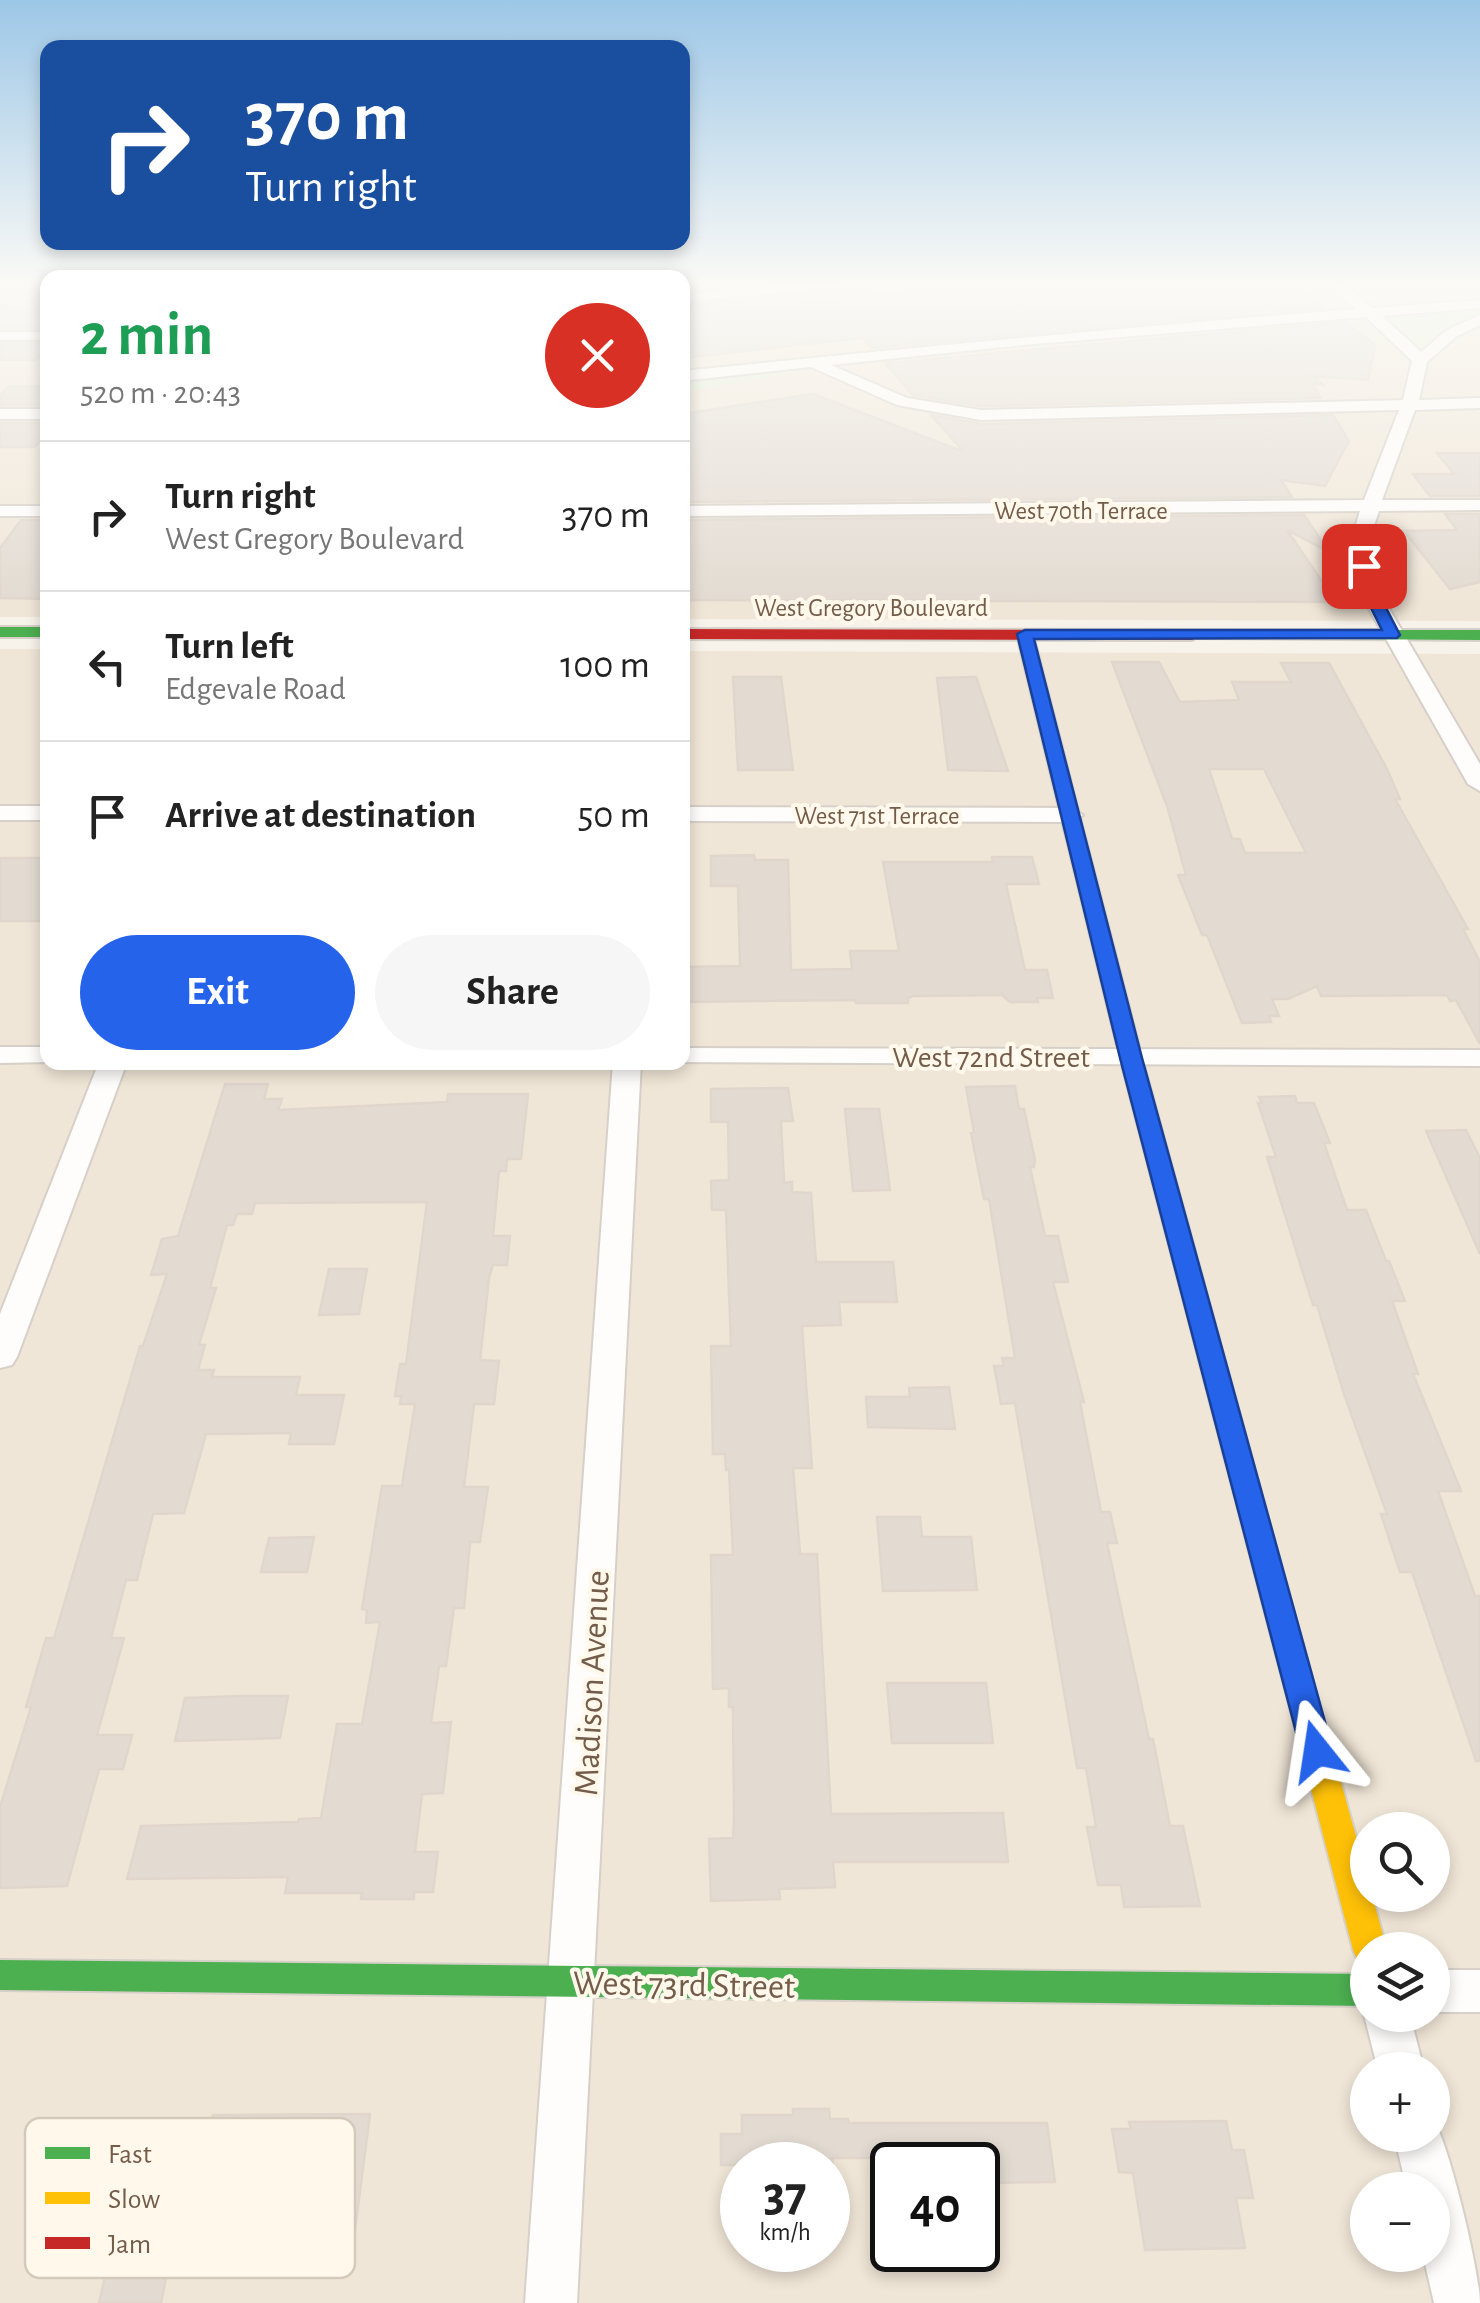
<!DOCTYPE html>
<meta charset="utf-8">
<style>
body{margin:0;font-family:"Alegreya Sans",sans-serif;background:#f6f6f6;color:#222;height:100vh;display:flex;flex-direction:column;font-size:38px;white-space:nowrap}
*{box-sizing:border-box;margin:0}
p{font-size:32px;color:#767676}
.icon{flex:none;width:55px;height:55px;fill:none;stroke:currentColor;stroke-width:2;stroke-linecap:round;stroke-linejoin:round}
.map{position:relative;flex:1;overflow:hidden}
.details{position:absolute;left:40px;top:270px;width:650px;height:800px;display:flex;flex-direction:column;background:#fff;border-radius:20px;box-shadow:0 5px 15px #0003}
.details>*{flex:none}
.banner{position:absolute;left:40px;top:40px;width:650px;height:210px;border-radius:20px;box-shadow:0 5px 15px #0003;background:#1a4fa0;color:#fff;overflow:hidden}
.fabs{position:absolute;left:1350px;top:1812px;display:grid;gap:20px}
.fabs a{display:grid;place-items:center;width:100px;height:100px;border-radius:50%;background:#fff;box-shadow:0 5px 15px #0003;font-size:50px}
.speed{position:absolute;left:720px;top:2142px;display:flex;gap:20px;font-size:50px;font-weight:700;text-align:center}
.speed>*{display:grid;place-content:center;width:130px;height:130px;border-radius:50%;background:#fff;box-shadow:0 5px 15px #0003;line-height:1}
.speed small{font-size:25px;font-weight:400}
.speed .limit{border:5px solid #111;border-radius:15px;background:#fff;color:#111}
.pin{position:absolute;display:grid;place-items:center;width:85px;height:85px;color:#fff;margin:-42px;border-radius:20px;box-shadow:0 5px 15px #0006}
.me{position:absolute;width:110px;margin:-55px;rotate:345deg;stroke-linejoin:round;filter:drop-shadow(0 0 8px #0008)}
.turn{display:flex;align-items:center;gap:35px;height:210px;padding:0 40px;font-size:45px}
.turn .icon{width:130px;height:130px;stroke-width:2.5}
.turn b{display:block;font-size:70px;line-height:85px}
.round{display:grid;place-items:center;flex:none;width:105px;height:105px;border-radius:52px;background:#f6f6f6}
.headline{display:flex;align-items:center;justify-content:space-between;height:170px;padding:0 40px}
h1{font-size:60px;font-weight:600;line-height:75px;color:#1e9e55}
.action{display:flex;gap:20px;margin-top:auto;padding:20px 40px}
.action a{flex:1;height:115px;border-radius:60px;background:#2563eb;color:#fff;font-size:40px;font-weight:600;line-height:115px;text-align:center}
.action a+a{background:#f6f6f6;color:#222}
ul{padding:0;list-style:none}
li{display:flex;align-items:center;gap:30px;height:150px;padding:0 40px;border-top:2px solid #e0e0e0}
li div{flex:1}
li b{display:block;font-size:38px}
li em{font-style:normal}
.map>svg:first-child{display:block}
.residential{fill:#f0e6d7;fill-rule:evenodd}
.green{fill:#e2eed5}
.building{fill:#e3dbd2;stroke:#e0d6cc;stroke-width:2.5;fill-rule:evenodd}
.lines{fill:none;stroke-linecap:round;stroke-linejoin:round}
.street-casing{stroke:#d6d0c8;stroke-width:4}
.fast-casing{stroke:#d6d0c8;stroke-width:4}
.slow-casing{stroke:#d6d0c8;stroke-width:4}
.jam-casing{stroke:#d6d0c8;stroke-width:4}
.street{fill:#fefdfc;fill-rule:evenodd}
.fast{fill:#4caf50;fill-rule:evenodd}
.slow{fill:#ffc107;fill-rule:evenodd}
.jam{fill:#c62828;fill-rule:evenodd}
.route{fill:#2563eb;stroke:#184099;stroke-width:2.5}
.labels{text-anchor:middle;stroke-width:8;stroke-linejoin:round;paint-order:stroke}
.far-street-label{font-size:25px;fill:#745c4a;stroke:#fff8eb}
.street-label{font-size:30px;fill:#745c4a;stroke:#fff8eb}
.near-street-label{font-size:35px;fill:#745c4a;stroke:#fff8eb}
.key{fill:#fff8eb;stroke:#d5c9bb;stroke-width:2.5}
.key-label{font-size:28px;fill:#745c4a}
</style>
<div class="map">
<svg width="1480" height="2303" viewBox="0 0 1480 2303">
<rect width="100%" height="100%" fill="#f7f3ea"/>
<path class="residential" d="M0 283H47V617H0Z
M683 283H1480V621L683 619Z
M0 649H47L48 1062H682L683 651 1480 654V2303H0ZM1368 1830H1432V1895H1368ZM1368 1950H1432V2015H1368ZM1368 2070H1432V2135H1368ZM742 2165H828V2250H742ZM892 2165H978V2250H892ZM1368 2190H1432V2255H1368Z"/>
<path class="green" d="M1480 307V313L1452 327 1423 350 1385 319Z
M804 366 808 370 683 392V379Z"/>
<path class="building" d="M0 283H48V328H0Z
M1019 283H1135L1144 290 1271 283 1292 293 1303 292 1325 308 872 348 862 338 682 358V306L799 295V301L842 298Z
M1345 322 1375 345 1368 380 1313 376 1323 385 1312 384 1321 398 981 406 913 395 885 363Z
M0 344H48V348L36 360H0Z
M9 386H48V405H0V396Z
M813 394 964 452 931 415 981 424 1333 415 1349 441 1325 486 1281 480 1292 497 685 502 682 414Z
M0 423H48V431L35 447H0Z
M1437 453H1480V496H1430L1413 474H1454Z
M1445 514H1480V582L1450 589 1404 531 1457 530Z
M1304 515 1329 552 1287 530 1336 602 682 600 684 520Z
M21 520H48V599L0 598V548Z
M1112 662H1159L1180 702 1239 700 1232 682H1291L1281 663H1329L1387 769 1400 799H1395L1468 929H1463L1480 962V1044L1456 1000 1450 1001 1447 995 1321 996 1317 986 1288 999H1272L1279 1016H1269L1271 1022 1242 1023 1207 935H1202L1178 875H1186L1167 806ZM1209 769H1264L1306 853H1245L1240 839H1232Z
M733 677H781L793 770H738Z
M976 677 1008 771 948 770 937 678Z
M754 855 755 860H788L791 970 852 969 850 951H899L883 862H993L992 857H1032L1039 884H1006L1025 970H1047L1053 998H1037L1038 1002H1010L1002 995 913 996 908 998V1003H856L855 1000 682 1002V967L740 966 738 886H711V856Z
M0 858H48V921H0Z
M225 1084H268L264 1099H282L278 1110 447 1102 448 1094H528L521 1159H507L506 1171H499L493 1236H510L507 1265H493L489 1278 480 1360 499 1361 494 1404H474L464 1487H488L480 1542H470L464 1608H454L446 1666H439L431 1723 451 1722 443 1793 422 1794 415 1852H438L433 1892H414V1899H361L362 1893H285L288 1877 127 1879 141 1826 298 1822 299 1819 321 1818 337 1724H362L380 1622 366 1623 367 1610 362 1609 382 1486H402L415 1404H400L401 1396H395L400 1364H406L427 1202 255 1203 252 1214H237L233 1225H227L210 1288H216L199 1345H205L198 1370H214L212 1377H300L296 1395H344L334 1444H289L291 1433 206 1434 184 1513 153 1514 137 1580H126L111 1638H124L97 1735H132L123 1769H99L67 1886 0 1888V1807L31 1707H26L46 1638H54L140 1346H143L167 1274 151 1275 162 1239 178 1236Z
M1015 1086 1019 1109H1024L1035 1160 1034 1167H1030L1045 1236H1058L1068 1282H1053L1084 1402H1080L1101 1512H1110L1117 1543H1107L1149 1739H1153L1170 1826H1183L1200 1906 1124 1907 1121 1885H1098L1087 1827H1096L1086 1768H1077L1015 1403 1001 1404 994 1366H1004L1002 1358H1015L989 1199H984L971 1133 974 1132 966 1087Z
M788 1088 793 1121H781L784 1183 792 1182V1192L811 1193 816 1262H893L897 1302H839L841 1325 802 1326 812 1468H793L800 1554H817L831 1814 1003 1813 1008 1862H833L835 1887 779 1889 780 1899 711 1901 709 1839 733 1838 734 1819 733 1707H729V1688L713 1689 711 1555H733L729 1469 726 1470 725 1454H713L711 1346H731L726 1210H712L711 1181 729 1180 728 1122H711V1089Z
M1295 1096 1297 1103H1314L1330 1143H1324L1347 1210H1366L1386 1261H1389L1405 1301H1392L1418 1374H1413L1461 1491H1438L1475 1596H1480V1761H1476L1412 1572H1400L1381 1514H1387L1344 1394 1317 1305H1313L1267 1157H1276L1258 1103H1262L1259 1097Z
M845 1109H879L890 1190 853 1191Z
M1466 1130 1480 1158V1254L1426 1131Z
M329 1269H367L359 1314 319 1315Z
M949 1387 955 1429 868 1427 866 1397H910L909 1388Z
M877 1517H920L922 1537H971L977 1590 883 1591Z
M314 1537 307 1572H261L269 1538Z
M887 1683H986L993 1743H892Z
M240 1696H288L280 1738 175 1741 185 1698Z
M793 2109H829L830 2119H848L849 2123H1047L1055 2182 978 2183V2165H903L902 2158H832L833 2165H721V2134H742V2115H793Z
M370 2114 355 2230 203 2232 210 2199 185 2181 191 2152H206L213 2115Z
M1226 2121 1232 2150H1244L1253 2198H1236L1245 2248 1145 2250 1133 2173 1119 2172 1112 2129H1131L1129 2122Z
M113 2242H173L161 2303H99Z"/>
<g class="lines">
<defs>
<path id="street" d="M797 283H853L846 287 682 302V294Z
M1326 283H1342L1373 308 1480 300V308L1382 316 1421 352 1447 330 1480 315V325L1457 336 1427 362 1419 400 1480 398V408L1415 410 1382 500H1480V510L1379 511 1370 537 1384 600 1480 764V791L1468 784 1364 600 1352 537 1360 511 682 516V506L1364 500 1399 410 981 420 897 405 811 367 682 381V371C907 348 1131 327 1356 309ZM1366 317 1412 361 1403 400 981 410 907 398 831 365 1023 345Z
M0 332H48V340H0Z
M0 409H48V419H0Z
M0 506H48V516H0Z
M0 806H48V820H0Z
M682 807 1071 808 1083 815 1071 822 682 821Z
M0 1047H48V1062H52L0 1063Z
M682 1048 1480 1050V1066L674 1062H682Z
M99 1062H127L17 1357 12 1365 0 1368V1314Z
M613 1062H641L577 2303H525Z
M1432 1970H1480V2012H1432Z
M1368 2007V2015H1410L1424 2070H1378L1364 2015Z
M1432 2118C1448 2138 1480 2273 1480 2303H1434L1423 2255H1432V2190H1407L1394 2135H1432Z"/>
<path id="fast" d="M0 627H48V637H0Z
M1025 630 1033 635 1142 1058 1310 1670 1305 1678 1295 1682 1285 1678 1280 1670 1120 1058 1017 635Z
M1192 630H1480V640L1187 638 1184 635Z
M0 1960 1368 1974V2006L0 1990Z"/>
<path id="slow" d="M1295 1658 1305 1662 1310 1670 1368 1880V1895H1372L1387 1950H1368V1964L1358 1961 1353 1950 1280 1670 1285 1662Z"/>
<path id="jam" d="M682 629 1192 630 1200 635 1192 640 682 639Z"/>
</defs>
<use href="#street" class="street-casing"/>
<use href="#fast" class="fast-casing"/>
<use href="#slow" class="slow-casing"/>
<use href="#jam" class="jam-casing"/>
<use href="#street" class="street"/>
<use href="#fast" class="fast"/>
<use href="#slow" class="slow"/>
<use href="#jam" class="jam"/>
</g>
<linearGradient id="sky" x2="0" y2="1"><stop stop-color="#9dc7e7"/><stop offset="0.47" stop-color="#fbfaf6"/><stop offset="1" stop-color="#fbfaf6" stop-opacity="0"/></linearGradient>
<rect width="1480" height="606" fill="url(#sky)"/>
<path class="route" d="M1364 562 1372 566 1382 600 1400 635 1397 638 1034 639 1142 1058 1333 1751 1328 1760 1317 1764 1306 1760 1301 1751 1120 1058 1017 634 1025 630H1382L1367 600 1357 566Z"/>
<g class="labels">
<g class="far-street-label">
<text x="1081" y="519">West 70th Terrace</text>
<text x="871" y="616">West Gregory Boulevard</text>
<text x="877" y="824">West 71st Terrace</text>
</g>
<g class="street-label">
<text x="991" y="1067">West 72nd Street</text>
</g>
<g class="near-street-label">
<text transform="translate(591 1683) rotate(-87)" y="12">Madison Avenue</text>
<text transform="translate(684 1984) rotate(1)" y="12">West 73rd Street</text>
</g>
</g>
<rect x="25" y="2118" width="330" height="160" rx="15" class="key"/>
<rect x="45" y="2147" width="45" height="12" fill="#4caf50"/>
<rect x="45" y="2192" width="45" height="12" fill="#ffc107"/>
<rect x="45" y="2237" width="45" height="12" fill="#c62828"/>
<g class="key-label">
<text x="108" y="2163">Fast</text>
<text x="108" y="2208">Slow</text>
<text x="108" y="2253">Jam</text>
</g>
</svg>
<div class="fabs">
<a><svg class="icon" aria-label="search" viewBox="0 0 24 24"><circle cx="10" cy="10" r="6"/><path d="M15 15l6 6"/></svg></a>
<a><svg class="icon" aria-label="layers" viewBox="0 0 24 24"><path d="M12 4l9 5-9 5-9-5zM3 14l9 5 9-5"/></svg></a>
<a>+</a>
<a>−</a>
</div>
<div class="speed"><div>37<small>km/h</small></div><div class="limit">40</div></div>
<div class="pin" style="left:1364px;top:566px;background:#d93025"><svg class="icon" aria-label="arrive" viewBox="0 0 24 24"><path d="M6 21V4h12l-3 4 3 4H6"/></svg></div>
<svg class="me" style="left:1317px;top:1751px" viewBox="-20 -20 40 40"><path d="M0-17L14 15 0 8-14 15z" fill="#2563eb" stroke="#fff" stroke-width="4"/></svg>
<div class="banner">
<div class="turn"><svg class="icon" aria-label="right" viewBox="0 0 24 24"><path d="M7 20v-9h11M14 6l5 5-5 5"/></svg><div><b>370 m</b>Turn right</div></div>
</div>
<section class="details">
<div class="headline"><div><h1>2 min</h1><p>520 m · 20:43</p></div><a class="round" style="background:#d93025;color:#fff"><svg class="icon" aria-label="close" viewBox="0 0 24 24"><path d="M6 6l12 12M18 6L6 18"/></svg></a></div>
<ul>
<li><svg class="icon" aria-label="right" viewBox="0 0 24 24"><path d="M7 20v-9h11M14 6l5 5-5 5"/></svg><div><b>Turn right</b><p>West Gregory Boulevard</p></div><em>370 m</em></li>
<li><svg class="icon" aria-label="left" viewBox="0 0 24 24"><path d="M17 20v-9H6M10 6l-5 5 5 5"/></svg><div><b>Turn left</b><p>Edgevale Road</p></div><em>100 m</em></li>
<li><svg class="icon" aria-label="arrive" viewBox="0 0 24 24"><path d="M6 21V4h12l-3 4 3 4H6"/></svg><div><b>Arrive at destination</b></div><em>50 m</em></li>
</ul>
<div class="action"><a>Exit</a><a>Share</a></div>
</section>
</div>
